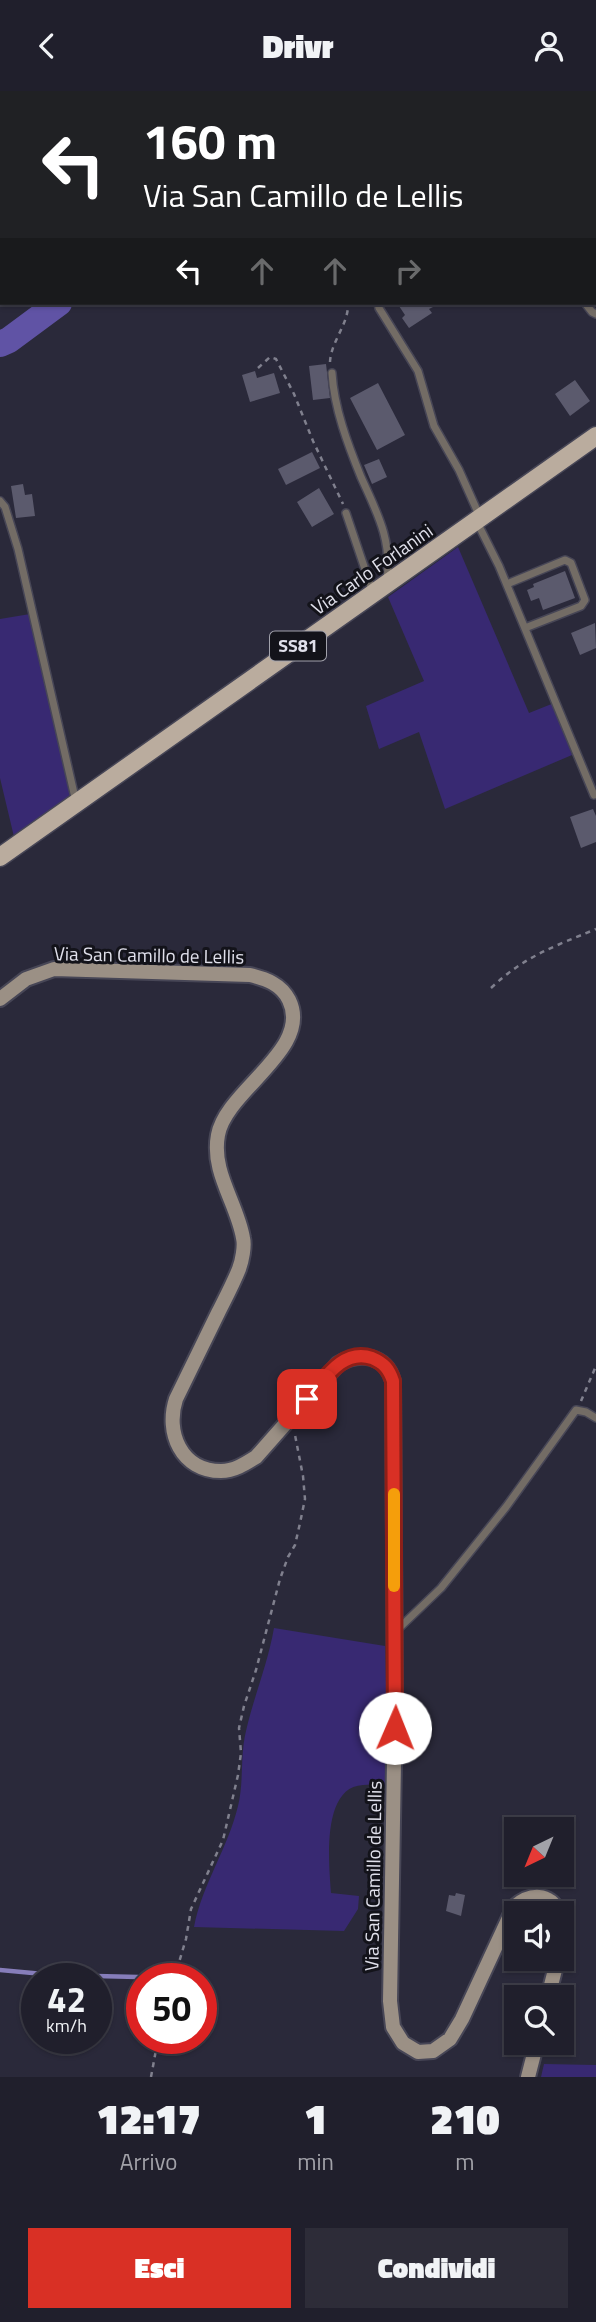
<!DOCTYPE html>
<html lang="it">
<style>
body{margin:0;font-family:"Titillium Web",sans-serif;background:#2d2c38;color:#f1f3f6;height:100vh;display:flex;flex-direction:column;font-size:26px;white-space:nowrap}
*{box-sizing:border-box;margin:0}
p{font-size:23px;color:#a2a2a9}
.icon{flex:none;width:38px;height:38px;fill:none;stroke:currentColor;stroke-width:2;stroke-linecap:round;stroke-linejoin:round}
.map{position:relative;height:1986px;overflow:hidden}
.sheet{display:flex;flex-direction:column;background:#201f2c;flex:1}
.sheet>*{flex:none}
.hud{position:absolute;left:0px;top:0px;width:597px;height:214px;box-shadow:0 2px 5px #0004,0 0 0 2px #3d3d48;background:#202124;color:#fff;overflow:hidden}
.needle{width:46px;rotate:223deg}
.tools{position:absolute;left:504px;top:1726px;display:grid;gap:14px}
.tools a{display:grid;place-items:center;width:70px;height:70px;border-radius:0px;background:#201f2c;box-shadow:0 2px 5px #0004,0 0 0 2px #3d3d48;font-size:35px}
.speed{position:absolute;left:21px;top:1872px;display:flex;gap:14px;font-size:35px;font-weight:700;text-align:center}
.speed>*{display:grid;place-content:center;width:91px;height:91px;border-radius:50%;background:#201f2c;box-shadow:0 2px 5px #0004,0 0 0 2px #3d3d48;line-height:1}
.speed small{font-size:18px;font-weight:400}
.speed .limit{border:10px solid #d22;background:#fff;color:#111}
.pin{position:absolute;display:grid;place-items:center;width:60px;height:60px;color:#fff;margin:-30px;border-radius:14px;box-shadow:0 4px 10px #0006}
.me{position:absolute;width:77px;margin:-38px;rotate:1deg;stroke-linejoin:round;filter:drop-shadow(0 0 5px #0008)}
.turn{display:flex;align-items:center;gap:24px;height:147px;padding:0 28px;font-size:32px}
.turn .icon{width:91px;height:91px;stroke-width:2.5}
.turn b{display:block;font-size:49px;line-height:60px}
.lanes{display:flex;align-items:center;height:66px;padding:0 28px;background:#0003;justify-content:center;gap:35px;direction:ltr}
.lanes .off{opacity:.35}
.eta{display:flex;justify-content:space-evenly;align-items:center;height:119px;text-align:center}
.eta b{font-size:42px;font-weight:800;line-height:49px}
.button{display:flex;gap:14px;margin-top:auto;padding:14px 28px}
.button a{flex:1;height:80px;border-radius:0px;background:#d93025;color:#fff;font-size:28px;font-weight:800;line-height:80px;text-align:center}
.button a+a{background:#2d2c38;color:#f1f3f6}
header{display:flex;justify-content:space-between;align-items:center;height:91px;padding:0 28px;background:#201f2c;font-size:32px;font-weight:800}
.map>svg:first-child{display:block}
.green{fill:#382972}
.lines{fill:none;stroke-linecap:round;stroke-linejoin:round}
.stream{stroke:#867dba;stroke-width:4.5}
.river{stroke:#6053a5;stroke-width:26}
.building{fill:#5b5a6d}
.lane-casing{stroke:#474656;stroke-width:10}
.secondary-casing{stroke:#474656;stroke-width:18}
.primary-casing{stroke:#474656;stroke-width:21}
.path{stroke:#80808e;stroke-width:2.5;stroke-dasharray:5 5;stroke-linecap:butt}
.lane{stroke:#736c65;stroke-width:7}
.secondary{stroke:#9b9085;stroke-width:14}
.primary{stroke:#baac9e;stroke-width:18}
.route-casing{stroke:#8d1f18;stroke-width:18}
.route{stroke:#d93025;stroke-width:12}
.slow{stroke:#f59e0b;stroke-width:12}
.labels{text-anchor:middle;stroke-width:6;stroke-linejoin:round;paint-order:stroke}
.shield{fill:#13131a;stroke:#a2a2ac;stroke-width:2}
.shield-label{font-size:18px;font-weight:bold;fill:#e0e0eb}
.street-label{font-size:19px;fill:#e0e0eb;stroke:#13131a}
</style>
<header><svg class="icon" aria-label="back" viewBox="0 0 24 24"><path d="M15 5l-7 7 7 7"/></svg>Drivr<svg class="icon" aria-label="person" viewBox="0 0 24 24"><circle cx="12" cy="8" r="4"/><path d="M4 21q1-7 8-7t8 7"/></svg></header>
<div class="map">
<svg width="596" height="1986" viewBox="0 0 596 1986">
<rect width="100%" height="100%" fill="#2a293a"/>
<path class="green" d="M458 456 529 622 554 612 572 664 445 718 419 641 379 658 366 615 424 590 388 506Z
M30 523 73 710 15 750 0 687V528Z
M274 1537 385 1555 389 1698C379 1693 373 1693 363 1694 321 1696 329 1773 331 1802L359 1805 358 1818 344 1840 194 1836C202 1794 228 1757 238 1715 244 1691 240 1664 246 1640 254 1605 268 1572 274 1537Z
M544 1973 596 1974V1986H541Z"/>
<g class="lines">
<path class="stream" d="M436 0 437 2
M512 1 513 2
M595 117 596 119
M0 1879 54 1884 138 1886"/>
<path class="river" d="M511 2 516 0
M0 253 9 249 59 212"/>
</g>
<path class="building" d="M397 212H436L437 214 429 218 432 222 409 237 402 227 405 224Z
M326 273 330 307 313 309 309 275Z
M255 280 257 287 274 282 280 302 250 311 242 284Z
M575 289 590 310 570 325 555 303Z
M378 292 405 344 377 359 350 307Z
M312 361 320 377 286 394 278 378Z
M379 368 387 386 372 393 364 374Z
M23 393 25 404 32 403 35 425 16 427 11 395Z
M319 397 334 423 312 436 297 411Z
M565 480 575 507 543 519 539 507 531 510 527 499 534 496 533 493Z
M595 532 596 557 580 564 571 542Z
M593 718 596 725V751L581 757 570 726Z
M456 1802 465 1804 461 1825 446 1820 449 1804 455 1805Z
M506 1902 516 1904V1919L503 1917Z"/>
<g class="lines">
<defs>
<path id="lane" d="M505 0V2
M378 212 379 217 418 280 434 335 459 379 480 426
M585 212 592 221 596 223
M332 282C334 317 348 354 361 386 377 422 392 448 387 489
M0 410 5 416 18 458 76 711
M346 422 373 502
M477 431 499 475 594 704
M507 493 565 469 571 472 585 509 581 515 525 537
M395 1541 441 1497 506 1416 576 1319 586 1321 596 1327"/>
<path id="secondary" d="M0 908 26 888 54 878 250 884C266 888 281 893 289 909 313 958 226 999 218 1044 211 1081 237 1112 243 1147 245 1155 242 1170 239 1178 233 1193 225 1208 218 1222 204 1251 190 1279 176 1308 165 1341 181 1380 221 1380 234 1380 245 1373 256 1366L338 1273C360 1260 386 1264 393 1290L395 1610 390 1910 393 1936 403 1952 418 1961 433 1960 450 1948 462 1928 514 1816C530 1802 549 1801 560 1822
M562 1827 564 1846 562 1854
M548 1906 558 1867
M528 1986 537 1951"/>
<path id="primary" d="M0 766 596 345"/>
</defs>
<use href="#lane" class="lane-casing"/>
<use href="#secondary" class="secondary-casing"/>
<use href="#primary" class="primary-casing"/>
<path class="path" d="M330 271C331 250 349 233 348 212
M258 277 270 266 276 268 294 303 313 350 343 413
M491 897C525 865 553 856 596 838
M581 1310 596 1275
M174 1888 186 1848 191 1818 223 1749 238 1684 241 1662 239 1637 244 1615 256 1579 280 1488 288 1466 295 1454 300 1432 305 1408 303 1385 295 1344
M151 1986 158 1948"/>
<use href="#lane" class="lane"/>
<use href="#secondary" class="secondary"/>
<use href="#primary" class="primary"/>
</g>
<g class="lines">
<defs>
<path id="route" d="M307 1308C324 1289 342 1257 372 1267 384 1272 389 1278 393 1290L395 1637"/>
</defs>
<use href="#route" class="route-casing"/>
<use href="#route" class="route"/>
<path class="slow" d="M394 1403V1495"/>
</g>
<g class="labels">
<rect class="shield" x="270" y="540.5" width="56" height="29" rx="5"/>
<g class="shield-label">
<text x="298" y="561">SS81</text>
</g>
<g class="street-label">
<text transform="translate(372 478) rotate(-35)" y="7">Via Carlo Forlanini</text>
<text transform="translate(149 864) rotate(1)" y="7">Via San Camillo de Lellis</text>
<text transform="translate(373 1785) rotate(-89)" y="7">Via San Camillo de Lellis</text>
</g>
</g>
</svg>
<div class="tools">
<a><svg class="needle" viewBox="-14 -14 28 28"><path d="M0-13l5 13h-10z" fill="#e53935"/><path d="M0 13l5-13h-10z" fill="#a2a2a9"/></svg></a>
<a><svg class="icon" aria-label="sound" viewBox="0 0 24 24"><path d="M4 9h4l5-4v14l-5-4H4zM17 9q2 3 0 6"/></svg></a>
<a><svg class="icon" aria-label="search" viewBox="0 0 24 24"><circle cx="10" cy="10" r="6"/><path d="M15 15l6 6"/></svg></a>
</div>
<div class="speed"><div>42<small>km/h</small></div><div class="limit">50</div></div>
<div class="pin" style="left:307px;top:1308px;background:#d93025"><svg class="icon" aria-label="arrive" viewBox="0 0 24 24"><path d="M6 21V4h12l-3 4 3 4H6"/></svg></div>
<svg class="me" style="left:395px;top:1637px" viewBox="-20 -20 40 40"><circle r="19" fill="#fff"/><path d="M0-13L10 11 0 6-10 11z" fill="#d93025"/></svg>
<div class="hud">
<div class="turn"><svg class="icon" aria-label="left" viewBox="0 0 24 24"><path d="M17 20v-9H6M10 6l-5 5 5 5"/></svg><div><b>160 m</b>Via San Camillo de Lellis</div></div>
<div class="lanes"><svg class="icon" aria-label="left" viewBox="0 0 24 24"><path d="M17 20v-9H6M10 6l-5 5 5 5"/></svg><svg class="icon off" aria-label="ahead" viewBox="0 0 24 24"><path d="M12 20V5M6 11l6-6 6 6"/></svg><svg class="icon off" aria-label="ahead" viewBox="0 0 24 24"><path d="M12 20V5M6 11l6-6 6 6"/></svg><svg class="icon off" aria-label="right" viewBox="0 0 24 24"><path d="M7 20v-9h11M14 6l5 5-5 5"/></svg></div>
</div>
</div>
<section class="sheet">
<div class="eta">
<div><b>12:17</b><p>Arrivo</p></div>
<div><b>1</b><p>min</p></div>
<div><b>210</b><p>m</p></div>
</div>
<div class="button"><a>Esci</a><a>Condividi</a></div>
</section>
